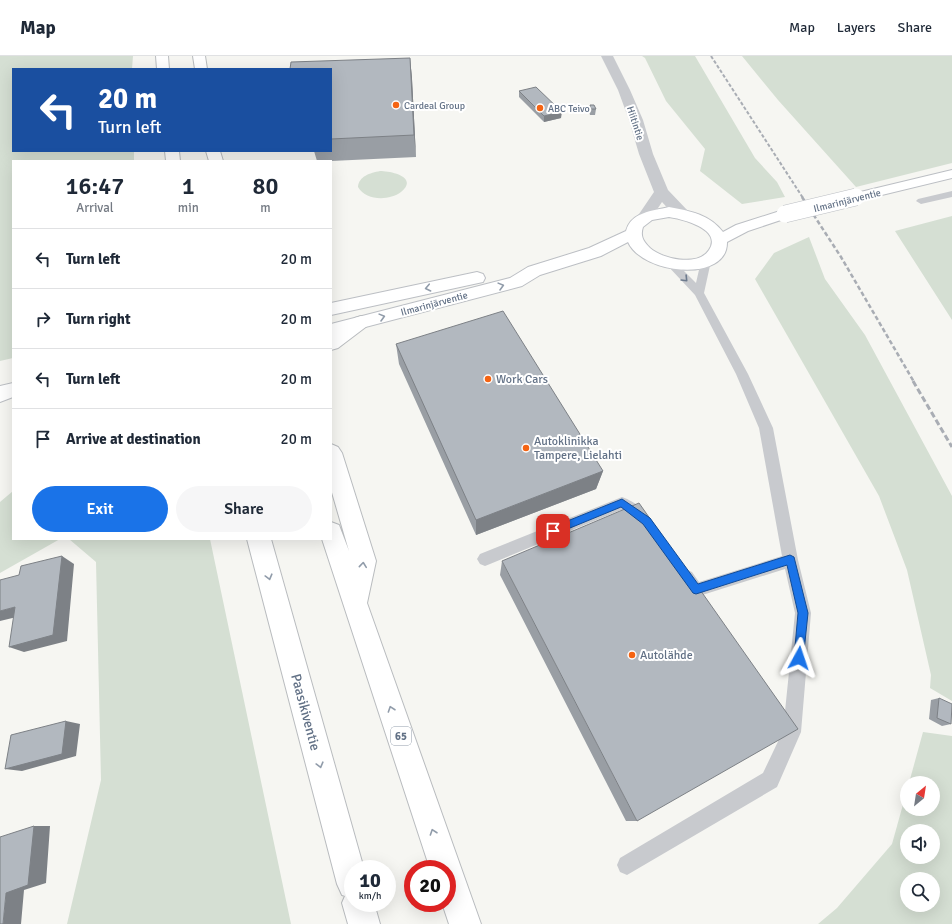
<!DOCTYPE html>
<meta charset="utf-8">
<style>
body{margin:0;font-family:Signika,sans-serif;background:#f6f6f7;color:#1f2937;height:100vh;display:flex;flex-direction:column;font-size:15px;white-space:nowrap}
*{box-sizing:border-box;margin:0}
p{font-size:13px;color:#747a83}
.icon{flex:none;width:22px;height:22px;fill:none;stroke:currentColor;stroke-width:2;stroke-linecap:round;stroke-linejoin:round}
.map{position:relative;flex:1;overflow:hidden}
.sheet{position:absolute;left:12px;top:104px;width:320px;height:380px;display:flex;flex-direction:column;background:#fff;border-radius:0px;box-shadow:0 4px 16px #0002}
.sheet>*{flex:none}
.banner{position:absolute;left:12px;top:12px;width:320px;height:84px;border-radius:0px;box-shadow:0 4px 16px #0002;background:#1a4fa0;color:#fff;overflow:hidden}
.needle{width:26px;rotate:30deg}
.controls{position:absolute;left:900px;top:720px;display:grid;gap:8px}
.controls a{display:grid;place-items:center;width:40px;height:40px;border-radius:50%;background:#fff;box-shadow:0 4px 16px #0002;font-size:20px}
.speed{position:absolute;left:344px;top:804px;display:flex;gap:8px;font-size:20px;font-weight:700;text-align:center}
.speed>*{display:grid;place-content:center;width:52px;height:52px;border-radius:50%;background:#fff;box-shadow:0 4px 16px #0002;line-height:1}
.speed small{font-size:10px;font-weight:400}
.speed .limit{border:6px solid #d22;background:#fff;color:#111}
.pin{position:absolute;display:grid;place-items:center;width:34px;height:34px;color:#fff;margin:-17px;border-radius:8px;box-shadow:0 2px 6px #0006}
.me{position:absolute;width:44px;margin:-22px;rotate:5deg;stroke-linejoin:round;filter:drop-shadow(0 0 3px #0008)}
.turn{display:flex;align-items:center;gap:14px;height:84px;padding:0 20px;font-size:18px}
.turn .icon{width:52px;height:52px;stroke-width:2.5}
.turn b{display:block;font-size:28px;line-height:34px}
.eta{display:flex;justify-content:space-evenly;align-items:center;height:68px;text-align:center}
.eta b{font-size:24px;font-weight:600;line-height:28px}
.button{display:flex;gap:8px;margin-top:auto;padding:8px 20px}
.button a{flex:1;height:46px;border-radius:24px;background:#1a73e8;color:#fff;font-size:16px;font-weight:600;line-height:46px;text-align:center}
.button a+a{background:#f6f6f7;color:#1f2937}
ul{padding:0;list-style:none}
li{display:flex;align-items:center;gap:12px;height:60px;padding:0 20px;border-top:1px solid #e0e1e3}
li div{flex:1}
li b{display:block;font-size:15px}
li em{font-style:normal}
header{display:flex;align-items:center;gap:24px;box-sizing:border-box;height:56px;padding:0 20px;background:#fff;border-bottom:1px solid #e0e1e3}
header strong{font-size:19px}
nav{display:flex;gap:22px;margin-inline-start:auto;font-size:14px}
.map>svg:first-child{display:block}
.green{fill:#d5dfd3;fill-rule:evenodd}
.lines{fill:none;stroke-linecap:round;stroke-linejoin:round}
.secondary-casing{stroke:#bcbfc4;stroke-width:2}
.highway-casing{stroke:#b9bcbf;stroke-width:2}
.lane{fill:#c8cace;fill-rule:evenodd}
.street{fill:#c8cace;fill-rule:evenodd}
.secondary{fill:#fff;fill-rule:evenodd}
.highway{fill:#fff;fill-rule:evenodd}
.rail-far2{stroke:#a9adb4;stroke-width:2;stroke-dasharray:3.5 2;stroke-linecap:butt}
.rail-far1{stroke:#a9adb4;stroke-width:2.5;stroke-dasharray:4.5 2.5;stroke-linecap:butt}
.rail{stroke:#a9adb4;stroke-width:3;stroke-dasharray:6 3;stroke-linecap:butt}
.secondary-bridge-far1-casing{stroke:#bcbfc4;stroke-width:14;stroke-linecap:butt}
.secondary-bridge-casing{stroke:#bcbfc4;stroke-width:18;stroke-linecap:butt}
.secondary-bridge-far1{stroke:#fff;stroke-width:13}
.secondary-bridge{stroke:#fff;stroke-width:17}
.wall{fill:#999ea4}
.shaded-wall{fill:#7d8186}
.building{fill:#b2b8bf;stroke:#7d8186}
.oneway{stroke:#6c7a8d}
.oneway2{stroke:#919caa}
.route{fill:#1a73e8;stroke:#114b97}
.poi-dot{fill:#f56413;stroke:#fff;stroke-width:1.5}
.labels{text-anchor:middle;stroke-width:4;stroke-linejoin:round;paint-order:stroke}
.far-poi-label{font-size:10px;fill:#627186;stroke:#fff;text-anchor:start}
.far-street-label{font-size:10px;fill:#627186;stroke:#fff}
.shield{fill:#fff;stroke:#919caa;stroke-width:1}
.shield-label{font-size:11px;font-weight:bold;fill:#627186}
.poi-label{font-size:12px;fill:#627186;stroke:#fff;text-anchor:start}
.near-street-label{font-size:14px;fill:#627186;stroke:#fff}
</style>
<header>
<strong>Map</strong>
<nav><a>Map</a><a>Layers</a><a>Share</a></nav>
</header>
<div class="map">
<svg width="952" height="868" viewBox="0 0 952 868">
<rect width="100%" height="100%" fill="#f6f6f2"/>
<path class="green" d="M0 0H133L132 13H13V95H134V105H13V302L0 305Z
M642 0H695L755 102 777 126 785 141 742 148 700 115 705 93 666 45 645 2Z
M742 0H952V107L856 131 778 44Z
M380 115C391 115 419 121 401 136 389 145 366 145 358 131 359 120 370 117 380 115Z
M952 160V264L895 175Z
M809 181 825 223 865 279 952 440V645L930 632 931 619 907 514 879 440 755 223 774 197Z
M13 435V483H60L0 517V446Z
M69 483H210L291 868H67L101 724 96 506Z
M923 676 952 680V868H818L837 852 892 788 907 734V753H933V727H909ZM907 775H933V801H907ZM907 823H933V849H907Z"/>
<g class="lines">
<defs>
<path id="secondary" d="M952 114V122L857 145 852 144 850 141 852 138Z
M669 151C690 155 709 158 723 176L736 169 780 155 785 153 790 155 793 158 790 161 748 175 727 186C728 227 643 219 628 186L601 200 540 219 522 230 331 280V268L510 222 528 211 589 192 626 175C631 156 652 155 669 151ZM669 161C682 163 723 173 709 194 698 211 662 203 650 192 643 185 640 180 643 171L652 164Z
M477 216 483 218 485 222 483 226 331 259V247Z
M13 327V341L0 346V330Z"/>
<path id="highway" d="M156 0H168L169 13H157Z
M193 0H205L207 13H195Z
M165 95H179L180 105H166Z
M206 95H220L223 105H209Z
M361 260 367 262 370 266 367 270 338 292 331 294V278L355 262Z
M331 388 338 391 342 397 376 505 367 547 481 868H449L442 847H447V813H430L322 483H331V466L339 469 349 495 331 433Z
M247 483H271L364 813H353V847H374L380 868H348L342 847 345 840 342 839 337 828Z"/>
</defs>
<use href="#secondary" class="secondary-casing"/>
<use href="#highway" class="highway-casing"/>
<path class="lane" d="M952 135V141L921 148 916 145 918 143Z
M706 202 711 205 704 237 748 318 773 372 798 504 811 557 801 676 777 731 627 819 620 816 617 809 620 802 763 717 783 675 795 557 785 513 696 541 691 539 679 521 682 516 687 514 692 516 699 526 782 500 759 372 736 318 695 239 666 208 671 205 675 206 696 227 701 205Z
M622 441C631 444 645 453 649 462L647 467 642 468 637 467 621 454 490 508 485 510 480 508 477 503 480 498Z"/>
<path class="street" d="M601 0H613L630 34 643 64 653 98 668 134 688 155 691 158 688 161C676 164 670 154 662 146L650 164 645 166 640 164 637 161 654 136 639 98 629 64 618 34Z"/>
<use href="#secondary" class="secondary"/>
<use href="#highway" class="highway"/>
<path class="rail-far2" d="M711 0 803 142"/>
<path class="rail-far1" d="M802 141 841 201 914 326"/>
<path class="rail" d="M913 325 952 391"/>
<defs>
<path id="secondary-bridge-far1" d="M851 142 857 141"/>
<path id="secondary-bridge" d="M785 158 856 141"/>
</defs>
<use href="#secondary-bridge-far1" class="secondary-bridge-far1-casing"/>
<use href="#secondary-bridge" class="secondary-bridge-casing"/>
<use href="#secondary-bridge-far1" class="secondary-bridge-far1"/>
<use href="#secondary-bridge" class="secondary-bridge"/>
</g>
<path class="wall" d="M410 2 412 23 416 101 331 105H317L314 95H331V13Z
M519 35 561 62 544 66 519 41Z
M590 49 596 53 595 59H590L589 55Z
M396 288 603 415 596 433 476 479 399 308Z
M502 505 637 765H626L500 519Z
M939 642 951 668 942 670 929 663 931 644Z"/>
<path class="shaded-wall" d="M410 2 412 23 416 101 414 79Z
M562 56 561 62 544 66V60Z
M603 415 596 433 476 479V464Z
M62 500 74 508 67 585 24 596 9 591Z
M15 551 29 558 0 565V555Z
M66 665 80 668 76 700 22 715 5 713Z
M34 770H50L46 827 24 834 21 868H3L6 837Z"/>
<path class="building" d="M410 2 414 79 331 83V13H290L291 6Z
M536 31 562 56 544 60 519 35Z
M590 49H594L596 53H591Z
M503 255 603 415 476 464 396 288Z
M639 447 798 673 637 765 502 505Z
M62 500 53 579 9 591 15 551 0 555V524L19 519 21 510Z
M939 642 952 648 951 668 937 662Z
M66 665 62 698 5 713 11 679Z
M34 770 28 829 6 837 3 868H0V781Z"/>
<defs><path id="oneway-chevron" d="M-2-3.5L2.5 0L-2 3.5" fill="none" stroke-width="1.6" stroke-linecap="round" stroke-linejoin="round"/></defs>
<use class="oneway" href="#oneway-chevron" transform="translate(685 223) rotate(46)"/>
<g class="oneway2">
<use href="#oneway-chevron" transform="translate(501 230) rotate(-15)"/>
<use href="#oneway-chevron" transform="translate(428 232) rotate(168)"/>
<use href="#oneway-chevron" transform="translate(382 261) rotate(-15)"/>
<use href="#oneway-chevron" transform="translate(363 509) rotate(-84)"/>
<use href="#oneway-chevron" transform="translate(269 521) rotate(75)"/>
<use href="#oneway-chevron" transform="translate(391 653) rotate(-109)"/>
<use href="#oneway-chevron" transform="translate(320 709) rotate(75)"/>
<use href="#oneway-chevron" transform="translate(433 776) rotate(-109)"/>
</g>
<path class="route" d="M622 443 650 462 698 528 790 499 794 501 808 557 803 605 799 607 795 605 794 602 798 557 787 509 696 538 693 537 643 468 621 451 553 479 550 478 548 475 550 472Z"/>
<g class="poi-dot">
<circle cx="396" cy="49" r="4"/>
<circle cx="540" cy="52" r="4"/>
<circle cx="488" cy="323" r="4"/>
<circle cx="526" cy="392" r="4"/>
<circle cx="632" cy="599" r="4"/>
</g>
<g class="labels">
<g class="far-poi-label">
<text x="404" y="53">Cardeal Group</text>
<text x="548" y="56">ABC Teivo</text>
</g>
<g class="far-street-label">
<text transform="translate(636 67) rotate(72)" y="4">Hiitintie</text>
<text transform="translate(847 144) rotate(-14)" y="4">Ilmarinjärventie</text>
<text transform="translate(434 247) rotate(-15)" y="4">Ilmarinjärventie</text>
</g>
<rect class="shield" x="391" y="671" width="20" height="18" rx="3"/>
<g class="shield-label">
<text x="401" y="684">65</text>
</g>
<g class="poi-label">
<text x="496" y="327">Work Cars</text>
<text x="534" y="389">Autoklinikka<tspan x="534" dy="14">Tampere, Lielahti</tspan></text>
<text x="640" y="603">Autolähde</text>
</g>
<g class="near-street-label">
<text transform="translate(306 656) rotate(75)" y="5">Paasikiventie</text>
</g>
</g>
</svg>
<div class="controls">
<a><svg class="needle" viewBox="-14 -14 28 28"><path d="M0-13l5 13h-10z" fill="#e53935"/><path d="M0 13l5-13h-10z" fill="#747a83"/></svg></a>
<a><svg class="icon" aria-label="sound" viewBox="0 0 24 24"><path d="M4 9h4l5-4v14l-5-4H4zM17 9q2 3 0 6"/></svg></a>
<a><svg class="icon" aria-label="search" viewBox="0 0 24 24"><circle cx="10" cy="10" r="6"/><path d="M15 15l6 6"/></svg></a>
</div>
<div class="speed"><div>10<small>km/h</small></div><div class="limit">20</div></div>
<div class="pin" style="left:553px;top:475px;background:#d93025"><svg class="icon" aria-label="arrive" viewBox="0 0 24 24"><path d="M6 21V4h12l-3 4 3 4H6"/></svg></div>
<svg class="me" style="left:799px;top:602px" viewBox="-20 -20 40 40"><path d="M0-17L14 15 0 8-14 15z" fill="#1a73e8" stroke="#fff" stroke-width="4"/></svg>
<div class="banner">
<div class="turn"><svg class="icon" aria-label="left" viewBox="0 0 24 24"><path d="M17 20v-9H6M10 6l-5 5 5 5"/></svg><div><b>20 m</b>Turn left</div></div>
</div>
<section class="sheet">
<div class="eta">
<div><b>16:47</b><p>Arrival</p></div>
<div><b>1</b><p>min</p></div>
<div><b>80</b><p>m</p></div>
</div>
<ul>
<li><svg class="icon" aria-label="left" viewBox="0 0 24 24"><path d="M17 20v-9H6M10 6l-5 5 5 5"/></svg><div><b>Turn left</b></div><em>20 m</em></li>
<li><svg class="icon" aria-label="right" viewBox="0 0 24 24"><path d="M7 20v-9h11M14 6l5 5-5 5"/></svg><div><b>Turn right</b></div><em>20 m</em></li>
<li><svg class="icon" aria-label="left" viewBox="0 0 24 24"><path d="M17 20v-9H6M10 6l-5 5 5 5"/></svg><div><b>Turn left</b></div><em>20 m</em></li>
<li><svg class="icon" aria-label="arrive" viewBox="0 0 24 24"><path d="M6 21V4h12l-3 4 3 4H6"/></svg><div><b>Arrive at destination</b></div><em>20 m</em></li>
</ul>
<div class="button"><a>Exit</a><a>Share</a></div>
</section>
</div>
